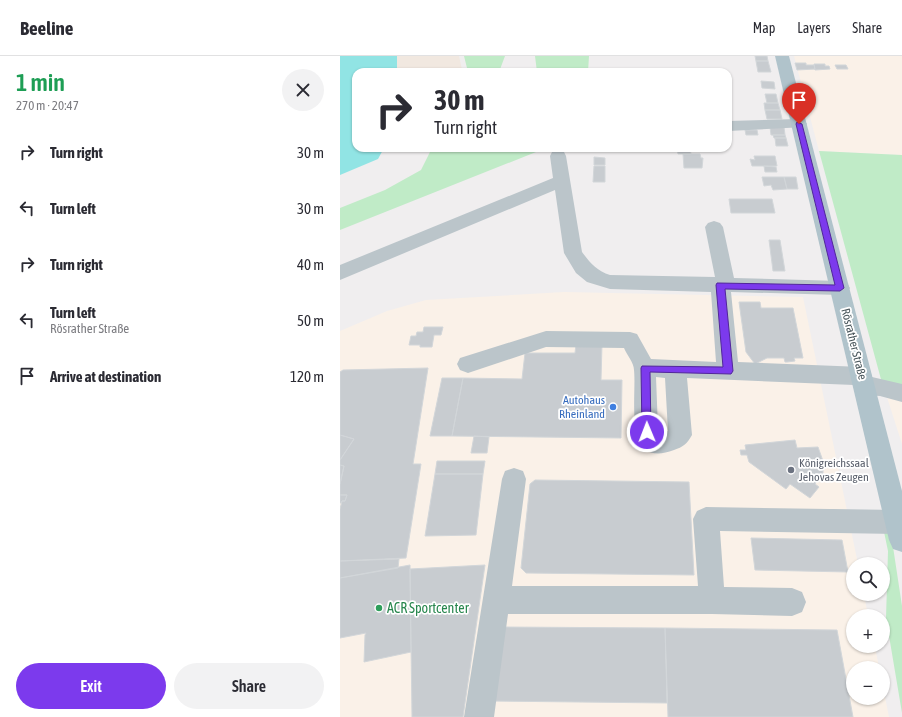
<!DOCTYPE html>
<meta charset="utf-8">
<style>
body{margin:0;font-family:"Asap Condensed",sans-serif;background:#f2f2f3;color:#2b2b33;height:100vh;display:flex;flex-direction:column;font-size:15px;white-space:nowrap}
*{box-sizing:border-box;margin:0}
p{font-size:13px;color:#7c7c81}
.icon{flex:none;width:22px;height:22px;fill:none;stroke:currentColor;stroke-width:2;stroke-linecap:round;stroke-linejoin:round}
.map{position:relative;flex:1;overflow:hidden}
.side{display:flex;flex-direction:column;background:#fff;width:340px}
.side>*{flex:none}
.top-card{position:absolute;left:12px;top:12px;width:380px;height:84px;border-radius:12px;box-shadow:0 1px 3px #0004;background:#fff;color:#2b2b33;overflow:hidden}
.fabs{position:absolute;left:506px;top:501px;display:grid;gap:8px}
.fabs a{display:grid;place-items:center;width:44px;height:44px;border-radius:50%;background:#fff;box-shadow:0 1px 3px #0004;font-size:20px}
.pin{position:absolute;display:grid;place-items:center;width:34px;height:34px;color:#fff;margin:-41px -17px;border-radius:50% 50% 50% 0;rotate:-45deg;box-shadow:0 0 4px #0007}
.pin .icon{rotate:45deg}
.me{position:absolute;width:44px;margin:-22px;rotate:359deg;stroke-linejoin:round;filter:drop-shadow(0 0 3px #0008)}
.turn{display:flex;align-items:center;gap:14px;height:84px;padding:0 16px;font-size:18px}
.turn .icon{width:52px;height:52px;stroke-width:2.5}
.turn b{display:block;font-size:28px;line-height:34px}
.round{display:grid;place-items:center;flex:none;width:42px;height:42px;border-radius:21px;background:#f2f2f3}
.summary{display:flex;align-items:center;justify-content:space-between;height:68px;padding:0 16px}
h1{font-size:24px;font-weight:600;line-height:30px;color:#1e9e55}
.button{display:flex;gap:8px;margin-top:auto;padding:8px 16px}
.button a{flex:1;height:46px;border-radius:24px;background:#7c3aed;color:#fff;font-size:16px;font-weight:600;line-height:46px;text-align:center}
.button a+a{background:#f2f2f3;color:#2b2b33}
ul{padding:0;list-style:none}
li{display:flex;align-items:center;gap:12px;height:56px;padding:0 16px}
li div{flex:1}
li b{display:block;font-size:15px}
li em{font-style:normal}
header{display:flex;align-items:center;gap:24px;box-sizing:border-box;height:56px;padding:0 20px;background:#fff;border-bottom:1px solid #e1e1e2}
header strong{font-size:19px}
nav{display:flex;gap:22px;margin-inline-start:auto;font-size:14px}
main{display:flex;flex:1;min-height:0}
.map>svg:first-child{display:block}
.commercial{fill:#faf1e8}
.green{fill:#c0ebc7}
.sand{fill:#f1e8e0}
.water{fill:#91e4e4}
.building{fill:#c8ccd0;stroke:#d2d6d9}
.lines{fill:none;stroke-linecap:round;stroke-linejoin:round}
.minor{fill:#bbc5ca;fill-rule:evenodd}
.major{fill:#b0c3cb;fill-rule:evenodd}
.route{fill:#7c3aed;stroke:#51269a}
.shop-dot{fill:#3f7fe0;stroke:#fff;stroke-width:1.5}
.worship-dot{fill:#6b7280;stroke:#fff;stroke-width:1.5}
.leisure-dot{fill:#2e9e5b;stroke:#fff;stroke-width:1.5}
.labels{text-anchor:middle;stroke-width:3.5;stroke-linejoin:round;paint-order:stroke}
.street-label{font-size:12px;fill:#48555a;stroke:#fff}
.shop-label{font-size:12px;fill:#366cbe;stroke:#fff;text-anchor:end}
.worship-label{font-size:12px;fill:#5b616d;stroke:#fff;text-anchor:start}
.near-leisure-label{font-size:14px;fill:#27864d;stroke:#fff;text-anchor:start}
</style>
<header>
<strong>Beeline</strong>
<nav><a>Map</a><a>Layers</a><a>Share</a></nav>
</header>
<main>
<section class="side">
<div class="summary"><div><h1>1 min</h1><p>270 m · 20:47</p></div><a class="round"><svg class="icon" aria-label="close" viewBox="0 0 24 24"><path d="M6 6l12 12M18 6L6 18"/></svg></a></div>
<ul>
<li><svg class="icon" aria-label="right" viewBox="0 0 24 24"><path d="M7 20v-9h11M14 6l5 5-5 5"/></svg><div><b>Turn right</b></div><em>30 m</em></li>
<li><svg class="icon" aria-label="left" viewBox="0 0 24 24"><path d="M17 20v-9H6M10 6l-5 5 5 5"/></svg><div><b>Turn left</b></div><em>30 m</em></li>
<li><svg class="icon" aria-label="right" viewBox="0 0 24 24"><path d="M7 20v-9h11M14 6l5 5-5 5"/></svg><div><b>Turn right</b></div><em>40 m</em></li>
<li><svg class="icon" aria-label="left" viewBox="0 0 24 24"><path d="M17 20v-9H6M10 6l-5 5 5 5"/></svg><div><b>Turn left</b><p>Rösrather Straße</p></div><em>50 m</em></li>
<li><svg class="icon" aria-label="arrive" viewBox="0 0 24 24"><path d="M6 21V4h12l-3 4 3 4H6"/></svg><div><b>Arrive at destination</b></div><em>120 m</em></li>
</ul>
<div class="button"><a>Exit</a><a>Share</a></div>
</section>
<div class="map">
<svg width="562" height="661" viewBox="0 0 562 661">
<rect width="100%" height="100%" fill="#f0eeef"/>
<path class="commercial" d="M454 0H562V99L479 95Z
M224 236 463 241 518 508H513V538H524L528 560H513V590H535L539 612H513V642H543V631L549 661H0V275L47 255 86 244Z
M545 335 562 339V388Z"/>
<path class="green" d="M124 0H165L159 16H138L127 12Z
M195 0H249L248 16H197Z
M92 92H200L201 94 0 174V152L45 134 81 114Z
M479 95 562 99V333L542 327Z
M543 471H550L562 550V657L546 562 548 495Z"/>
<path class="sand" d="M57 0H119L122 14 121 16H57Z"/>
<path class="water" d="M0 0H57V16H16V92H44L38 103 0 119Z"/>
<path class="building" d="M415 0H427L428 5H416Z
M416 5H428L431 16H418Z
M455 7H466V9H474L475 13 457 14Z
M474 8H485V10H489L490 13 475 14Z
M495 9H506L508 13H497Z
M421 25 434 26 435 33 422 32Z
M425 38H436L438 47H427Z
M424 47H438L440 54H425Z
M425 54H440L442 63H427Z
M430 71H444L445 79H431Z
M405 74H417L418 79H406Z
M433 79H445L446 82H434Z
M435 82H446L448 90H436Z
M337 92H350L351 98H338Z
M343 98H360L361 102H363L362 112H344Z
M414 100H435L437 110H412L410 103 415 104Z
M254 101 265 102V109H254Z
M254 110H265V126H253Z
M424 110 436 111 437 116H425Z
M422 121H444L447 133 433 134 431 129 424 130Z
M444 121H456L458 133H447Z
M389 143H432L435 157H391Z
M429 184H440L445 215H433Z
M399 246H420L421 252H453L463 302H454L455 305 447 306H445L444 302H427L415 308 406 296Z
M84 271H103L101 279H94L92 291H80V289H69L71 280H76L77 276H83Z
M236 288H262L261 324H282L281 382 112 380 123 322 182 323 185 297H235Z
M88 312 73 408H81L66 502 0 505V453L2 445H5L7 439H0V428L4 410 0 409V404L14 383 0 379V316L3 314Z
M102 322H123L112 380H90Z
M0 379 14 383 0 404Z
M134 380 149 381 147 397H131Z
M455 384 457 392 478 391 483 405H478L480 411H483V421L481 425 478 423 475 428 479 431 470 442 450 428 446 433 409 406 407 399H401L400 394H406L405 389Z
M97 405H145L143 418H95Z
M0 409 4 410 0 428Z
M95 418H143L136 479 85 480Z
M195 424 349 426 354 519 186 517 181 512 190 428Z
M0 439H7L5 445H2L1 447H0Z
M411 482 502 484 508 516 415 514Z
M59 503 58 512 0 522V505Z
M70 509 71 596 24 606 25 579 26 577 0 582V522Z
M145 509 123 661H72L70 513Z
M159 571 325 572 327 647 150 645Z
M325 572 497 574 513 661H328Z"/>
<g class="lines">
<path class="minor" d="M459 63 465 65 467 68 465 71 388 75V65Z
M218 95 224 96 226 100 242 196C250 207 257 215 270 219L375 221 365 171 368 167 374 165 380 167 383 171 394 222 500 225 507 227 510 232 507 237 500 239 391 236 398 306 522 311 530 314 532 321 562 328V346L540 340 524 339 516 337 514 329 347 322 352 379C347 388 343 391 334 394 282 414 297 341 294 314 294 307 287 299 284 292L206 291 128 317 120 314 117 308 120 302 206 275 290 276 297 278 311 303 376 306 371 236 270 233 247 226 236 217 224 197 215 134 0 224V209L213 122 210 100 212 96ZM316 321 325 322 328 375 321 377 318 373Z
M174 412 183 415 186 423 172 530H358L353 463 357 455 366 451 557 454 562 456V476L557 478 380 475 384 531 452 532 462 536 466 546 462 556 452 560 372 558H168L154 661H124L162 423 165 415Z"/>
<path class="major" d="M435 0H449L562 435V496L553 493 549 484Z"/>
</g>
<path class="route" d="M457 66 462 68 504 232 500 235 385 233 393 315 391 318 310 316 311 376 310 379 307 380 303 379 302 376 301 312 302 310 383 311 376 229 377 227 495 229 456 68Z"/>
<circle class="shop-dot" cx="273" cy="351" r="4"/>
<circle class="worship-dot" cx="451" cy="414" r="4"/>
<circle class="leisure-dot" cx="39" cy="552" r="4"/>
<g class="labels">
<g class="street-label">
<text transform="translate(514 288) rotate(76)" y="4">Rösrather Straße</text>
</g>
<g class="shop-label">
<text x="265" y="348">Autohaus<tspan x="265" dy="14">Rheinland</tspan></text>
</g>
<g class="worship-label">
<text x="459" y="411">Königreichssaal<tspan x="459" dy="14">Jehovas Zeugen</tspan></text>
</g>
<g class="near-leisure-label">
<text x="47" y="557">ACR Sportcenter</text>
</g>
</g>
</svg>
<div class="fabs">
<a><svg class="icon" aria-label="search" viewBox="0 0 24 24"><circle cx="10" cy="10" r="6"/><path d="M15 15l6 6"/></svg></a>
<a>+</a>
<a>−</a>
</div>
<div class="pin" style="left:459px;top:68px;background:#d93025"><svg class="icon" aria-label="arrive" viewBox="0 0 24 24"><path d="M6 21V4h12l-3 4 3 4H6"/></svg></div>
<svg class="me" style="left:307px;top:376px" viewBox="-20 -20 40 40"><circle r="17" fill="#7c3aed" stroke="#fff" stroke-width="3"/><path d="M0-11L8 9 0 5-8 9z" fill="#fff"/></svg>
<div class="top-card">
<div class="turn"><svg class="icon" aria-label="right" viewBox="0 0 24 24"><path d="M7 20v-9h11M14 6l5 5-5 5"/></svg><div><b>30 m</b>Turn right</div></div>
</div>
</div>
</main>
